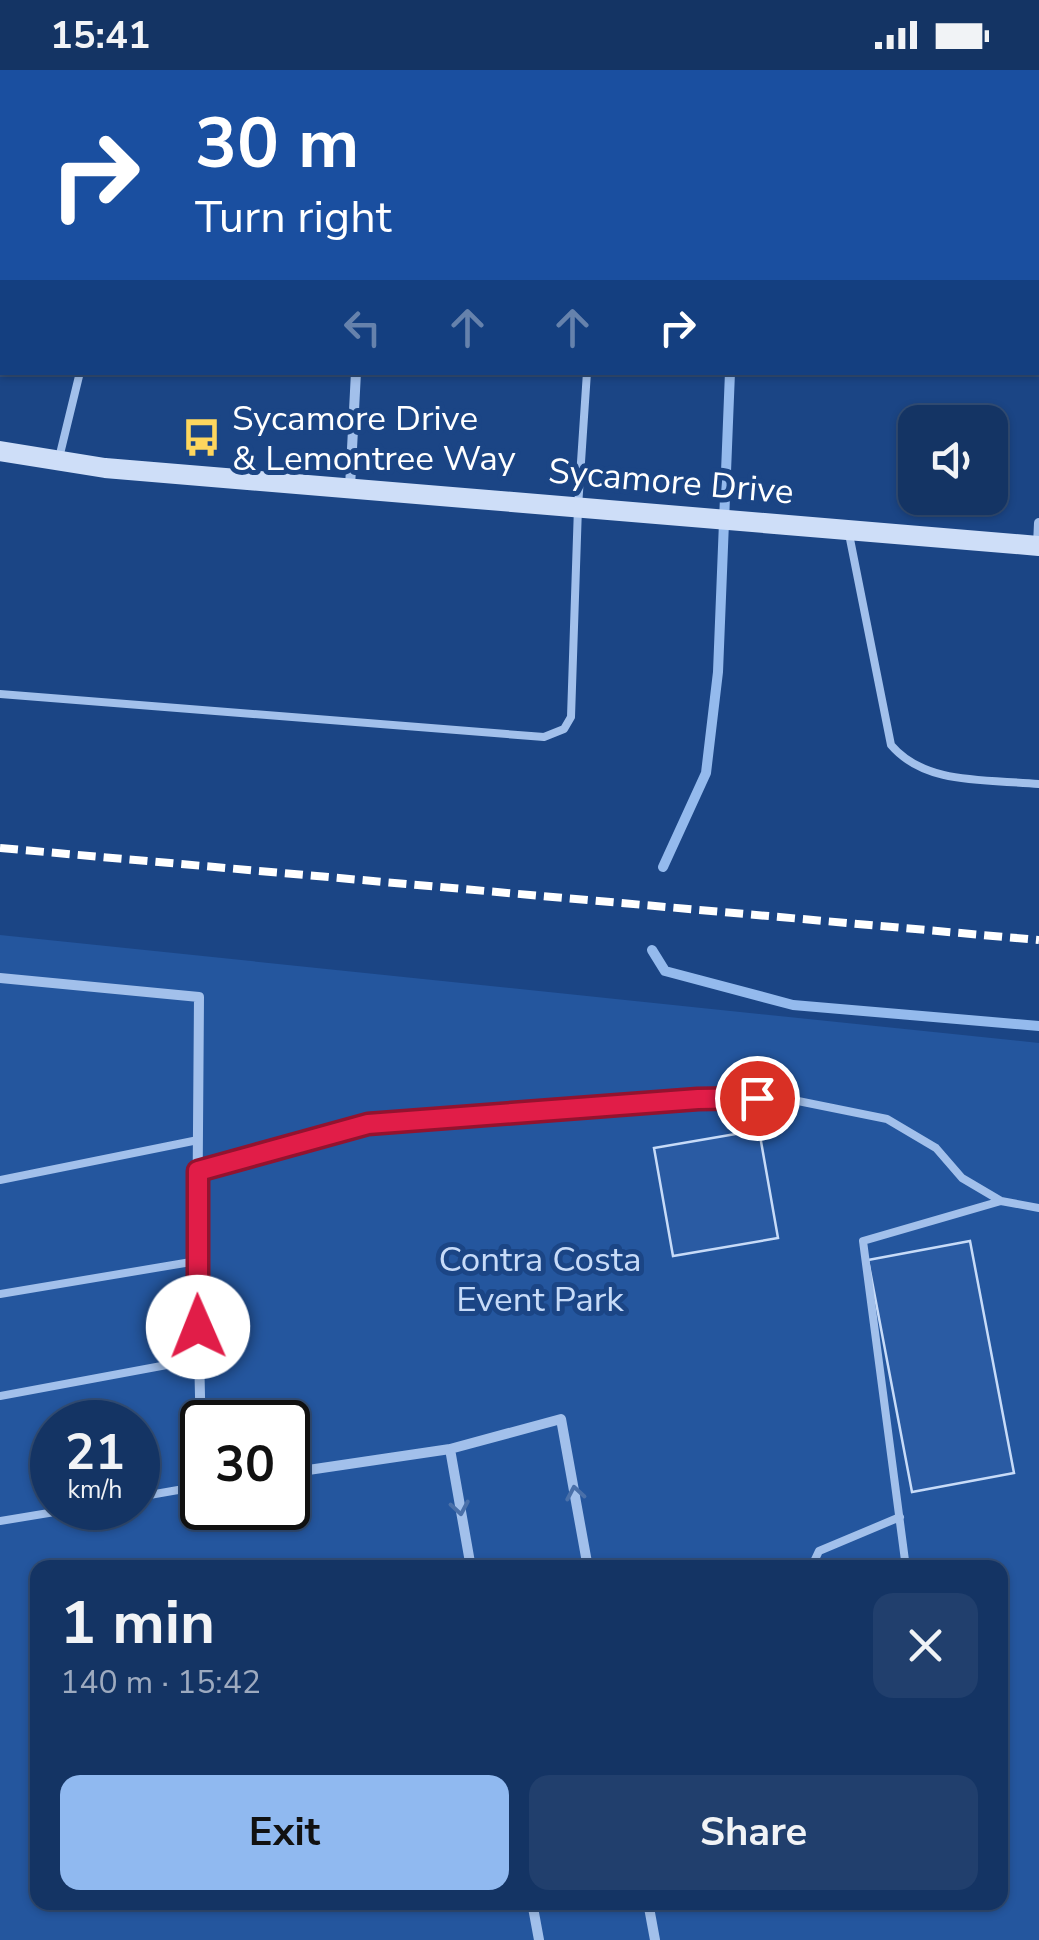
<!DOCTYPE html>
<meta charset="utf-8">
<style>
body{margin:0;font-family:"Nunito Sans",sans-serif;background:#213f6d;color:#f1f3f6;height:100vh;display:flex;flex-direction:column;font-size:38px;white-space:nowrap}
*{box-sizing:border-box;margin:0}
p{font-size:32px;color:#9daabf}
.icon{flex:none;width:55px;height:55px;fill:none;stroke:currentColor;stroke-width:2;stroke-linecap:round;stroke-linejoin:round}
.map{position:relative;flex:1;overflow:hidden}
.panel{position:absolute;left:30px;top:1490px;width:978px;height:350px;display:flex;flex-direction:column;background:#143464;border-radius:20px;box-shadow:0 2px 8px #0004,0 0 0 2px #334f78}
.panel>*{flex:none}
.hud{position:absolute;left:0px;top:0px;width:1040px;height:305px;box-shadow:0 2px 8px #0004,0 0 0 2px #334f78;background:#1a4fa0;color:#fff;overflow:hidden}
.controls{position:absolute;left:898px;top:335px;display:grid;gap:20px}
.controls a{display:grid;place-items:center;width:110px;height:110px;border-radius:20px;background:#143464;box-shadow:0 2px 8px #0004,0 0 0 2px #334f78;font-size:50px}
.speed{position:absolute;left:30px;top:1330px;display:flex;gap:20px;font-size:50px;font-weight:700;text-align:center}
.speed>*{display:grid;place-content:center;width:130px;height:130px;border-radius:50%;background:#143464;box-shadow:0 2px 8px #0004,0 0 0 2px #334f78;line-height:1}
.speed small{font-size:25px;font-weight:400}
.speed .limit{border:5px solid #111;border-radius:15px;background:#fff;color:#111}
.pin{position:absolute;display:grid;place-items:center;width:85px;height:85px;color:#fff;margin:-42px;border:5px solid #fff;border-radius:50%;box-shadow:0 2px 10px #0007}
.me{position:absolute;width:110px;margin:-55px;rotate:359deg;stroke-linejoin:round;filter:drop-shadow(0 0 8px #0008)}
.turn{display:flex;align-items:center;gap:35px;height:210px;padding:0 30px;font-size:45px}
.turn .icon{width:130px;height:130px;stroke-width:2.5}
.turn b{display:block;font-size:70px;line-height:85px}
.lanes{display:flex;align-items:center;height:95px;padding:0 30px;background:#0003;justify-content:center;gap:50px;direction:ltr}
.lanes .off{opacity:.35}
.round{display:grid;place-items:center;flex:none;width:105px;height:105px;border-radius:20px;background:#213f6d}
.summary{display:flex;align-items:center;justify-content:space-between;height:170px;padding:0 30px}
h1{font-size:60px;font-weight:700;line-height:75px}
.cta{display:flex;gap:20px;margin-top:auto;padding:20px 30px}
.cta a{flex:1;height:115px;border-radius:20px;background:#90b9f0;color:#111;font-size:40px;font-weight:700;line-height:115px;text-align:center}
.cta a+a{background:#213f6d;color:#f1f3f6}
.status{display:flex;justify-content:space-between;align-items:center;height:70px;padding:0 50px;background:#143464;direction:ltr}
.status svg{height:28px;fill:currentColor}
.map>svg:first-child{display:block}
.green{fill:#24569e;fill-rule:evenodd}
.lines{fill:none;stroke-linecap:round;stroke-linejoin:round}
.stream{stroke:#94baed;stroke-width:10}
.building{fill:#2a5ba3;stroke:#c7dbf8;stroke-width:2.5}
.lane{stroke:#a2c0eb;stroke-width:8}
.street{stroke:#a2c0eb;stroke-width:10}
.secondary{stroke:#cedef8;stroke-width:20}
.rail{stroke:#fff;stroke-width:8;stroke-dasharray:18 8;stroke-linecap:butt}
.oneway{stroke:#4a70a9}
.route-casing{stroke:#92132f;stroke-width:25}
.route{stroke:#e11d48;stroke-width:18}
.labels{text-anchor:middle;stroke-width:10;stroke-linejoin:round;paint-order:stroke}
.poi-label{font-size:35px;fill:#fff;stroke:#1b4585;text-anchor:start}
.street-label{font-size:35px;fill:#fff;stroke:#1b4585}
.park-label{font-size:35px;fill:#c7dbf8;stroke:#1b4585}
</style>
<div class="status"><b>15:41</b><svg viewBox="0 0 49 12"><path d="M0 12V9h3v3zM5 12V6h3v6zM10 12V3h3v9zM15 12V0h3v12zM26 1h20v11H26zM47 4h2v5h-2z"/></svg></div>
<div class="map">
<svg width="1039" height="1870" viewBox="0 0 1039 1870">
<rect width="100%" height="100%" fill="#1b4585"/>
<path class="green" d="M0 865 1039 973V1870H0ZM52 1352H138V1438H52ZM202 1352H288V1438H202ZM38 1498H1000V1832H38Z"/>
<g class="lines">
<path class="stream" d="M741 2 742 0
M663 797 706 703 718 602 730 302
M652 880 665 901 793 935 1039 956"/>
</g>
<path class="building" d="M759 1060 778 1168 673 1186 654 1078Z
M970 1171 1014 1403 912 1422 868 1190Z"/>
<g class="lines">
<path class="lane" d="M137 2V0
M601 2V0
M59 388 80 302
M849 464 891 675C926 716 988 709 1039 714
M0 624 544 667 564 659 571 647 578 437 587 302
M198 1101 368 1054 697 1029H757L798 1031 887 1049 936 1078 962 1108 1001 1131 1039 1138
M0 1110 198 1070
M0 1224 197 1191
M0 1326 199 1289
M138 1427 201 1416
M0 1451 79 1438
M811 1498 819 1481 900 1447
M906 1498 863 1171 1001 1131"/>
<path class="street" d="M371 2V0
M350 417 356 302
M1038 475 1039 453
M0 908 199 927 197 1191 202 1416
M450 1379 471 1498
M288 1403 450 1379 561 1349 588 1498
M532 1832 539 1870
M648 1832 655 1870"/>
<path class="secondary" d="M0 381 105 398 1039 476"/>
<path class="rail" d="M0 778 1039 870"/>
</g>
<defs><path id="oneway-chevron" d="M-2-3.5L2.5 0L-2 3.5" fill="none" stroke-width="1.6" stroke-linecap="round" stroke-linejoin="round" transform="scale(2.5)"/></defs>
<g class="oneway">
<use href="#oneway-chevron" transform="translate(575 1423) rotate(-100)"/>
<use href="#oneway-chevron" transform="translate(460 1438) rotate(80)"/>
</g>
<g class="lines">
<defs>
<path id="route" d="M198 1257V1101L368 1054 698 1029 757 1028"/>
</defs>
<use href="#route" class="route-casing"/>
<use href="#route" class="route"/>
</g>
<defs>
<symbol id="bus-bare" viewBox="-9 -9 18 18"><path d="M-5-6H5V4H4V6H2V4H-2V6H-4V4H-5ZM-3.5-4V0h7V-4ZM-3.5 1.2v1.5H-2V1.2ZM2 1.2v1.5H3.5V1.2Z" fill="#fdd65e" stroke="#1b4585" stroke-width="2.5" paint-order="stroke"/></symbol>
</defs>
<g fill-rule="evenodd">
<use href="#bus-bare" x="174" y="340" width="55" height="55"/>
</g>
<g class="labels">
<g class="poi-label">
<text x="232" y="360">Sycamore Drive<tspan x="232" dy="40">&amp; Lemontree Way</tspan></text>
</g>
<g class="street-label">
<text transform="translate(671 411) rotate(5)" y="12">Sycamore Drive</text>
</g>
<g class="park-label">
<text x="540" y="1201">Contra Costa<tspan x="540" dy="40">Event Park</tspan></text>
</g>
</g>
</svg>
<div class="controls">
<a><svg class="icon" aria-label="sound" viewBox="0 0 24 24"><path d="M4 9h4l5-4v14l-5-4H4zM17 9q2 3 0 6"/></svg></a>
</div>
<div class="speed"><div>21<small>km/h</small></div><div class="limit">30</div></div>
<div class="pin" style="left:757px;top:1028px;background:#d93025"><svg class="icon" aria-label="arrive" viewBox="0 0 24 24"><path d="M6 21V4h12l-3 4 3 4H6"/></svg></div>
<svg class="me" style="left:198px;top:1257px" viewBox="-20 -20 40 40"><circle r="19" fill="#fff"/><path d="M0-13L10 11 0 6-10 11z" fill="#e11d48"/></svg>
<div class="hud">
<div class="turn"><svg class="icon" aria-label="right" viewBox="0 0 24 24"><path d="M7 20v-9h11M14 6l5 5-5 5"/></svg><div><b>30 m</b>Turn right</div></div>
<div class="lanes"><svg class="icon off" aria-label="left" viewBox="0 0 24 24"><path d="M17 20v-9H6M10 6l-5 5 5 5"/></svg><svg class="icon off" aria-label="ahead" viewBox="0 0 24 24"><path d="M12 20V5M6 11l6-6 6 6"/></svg><svg class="icon off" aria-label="ahead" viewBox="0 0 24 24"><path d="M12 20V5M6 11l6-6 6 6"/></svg><svg class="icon" aria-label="right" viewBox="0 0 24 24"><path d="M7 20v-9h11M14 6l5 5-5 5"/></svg></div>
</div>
<section class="panel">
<div class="summary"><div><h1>1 min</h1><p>140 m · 15:42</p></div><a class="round"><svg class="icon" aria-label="close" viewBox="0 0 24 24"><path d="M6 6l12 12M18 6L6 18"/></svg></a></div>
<div class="cta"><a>Exit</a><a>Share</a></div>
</section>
</div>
